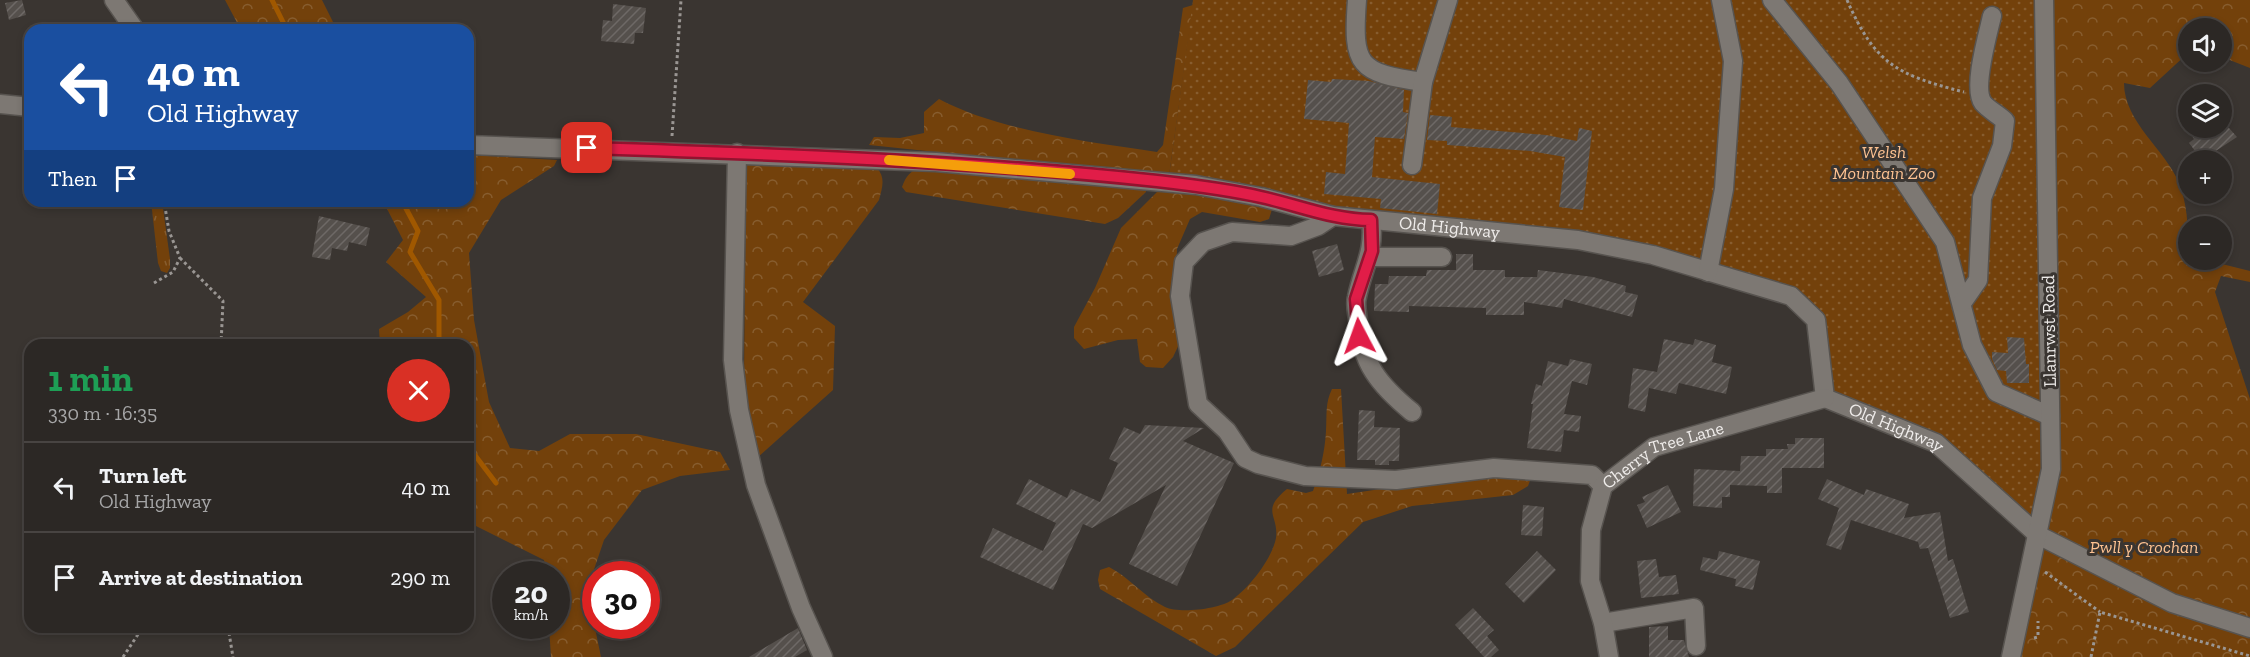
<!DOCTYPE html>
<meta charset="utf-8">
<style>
body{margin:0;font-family:"Zilla Slab",serif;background:#383432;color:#f1f3f6;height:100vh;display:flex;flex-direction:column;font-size:22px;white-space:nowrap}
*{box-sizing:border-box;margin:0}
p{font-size:20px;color:#a6a6a7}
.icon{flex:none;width:33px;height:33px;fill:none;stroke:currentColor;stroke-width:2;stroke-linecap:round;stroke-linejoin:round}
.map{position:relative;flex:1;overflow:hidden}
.details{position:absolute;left:24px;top:339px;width:450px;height:294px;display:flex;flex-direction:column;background:#2c2825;border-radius:18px;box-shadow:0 3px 9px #0003,0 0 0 2px #484442}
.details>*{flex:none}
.hud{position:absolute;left:24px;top:24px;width:450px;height:183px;border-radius:18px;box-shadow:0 3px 9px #0003,0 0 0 2px #484442;background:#1a4fa0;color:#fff;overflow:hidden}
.fabs{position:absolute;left:2178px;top:18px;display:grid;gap:12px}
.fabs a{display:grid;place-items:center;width:54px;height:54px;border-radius:50%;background:#2c2825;box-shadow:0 3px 9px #0003,0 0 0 2px #484442;font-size:30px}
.speed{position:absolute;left:492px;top:561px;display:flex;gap:12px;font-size:30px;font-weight:700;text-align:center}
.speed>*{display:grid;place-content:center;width:78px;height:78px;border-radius:50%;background:#2c2825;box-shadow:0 3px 9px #0003,0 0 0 2px #484442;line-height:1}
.speed small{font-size:15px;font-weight:400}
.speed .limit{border:9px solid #d22;background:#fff;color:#111}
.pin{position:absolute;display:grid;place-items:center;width:51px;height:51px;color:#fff;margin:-26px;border-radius:12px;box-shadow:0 3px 9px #0006}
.me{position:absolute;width:66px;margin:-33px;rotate:356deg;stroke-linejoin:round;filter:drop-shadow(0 0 4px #0008)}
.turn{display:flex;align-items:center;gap:21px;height:126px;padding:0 24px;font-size:27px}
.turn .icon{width:78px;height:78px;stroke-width:2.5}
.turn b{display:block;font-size:42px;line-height:51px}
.then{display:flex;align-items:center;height:57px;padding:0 24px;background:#0003;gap:12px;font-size:22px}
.round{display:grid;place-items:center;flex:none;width:63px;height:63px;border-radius:32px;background:#383432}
.summary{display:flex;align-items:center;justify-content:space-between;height:102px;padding:0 24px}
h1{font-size:36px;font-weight:700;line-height:45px;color:#1e9e55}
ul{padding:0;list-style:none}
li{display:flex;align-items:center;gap:18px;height:90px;padding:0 24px;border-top:2px solid #484442}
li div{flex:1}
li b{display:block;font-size:22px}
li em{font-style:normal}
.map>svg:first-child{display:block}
.grass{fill:url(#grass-tufts)}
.forest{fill:url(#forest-crowns)}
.park{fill:url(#park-dots)}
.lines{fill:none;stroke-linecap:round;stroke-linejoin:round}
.stream{stroke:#a05800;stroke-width:5}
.building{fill:url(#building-hatch)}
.minor-casing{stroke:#57534f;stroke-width:21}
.path{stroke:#9a9693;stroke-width:3;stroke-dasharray:3 3;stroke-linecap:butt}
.minor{stroke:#7d7873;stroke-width:18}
.route-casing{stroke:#92132f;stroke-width:15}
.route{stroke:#e11d48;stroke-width:10}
.slow{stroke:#f59e0b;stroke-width:10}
.labels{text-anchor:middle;stroke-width:6;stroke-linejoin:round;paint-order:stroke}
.park-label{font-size:18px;font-style:italic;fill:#fdc291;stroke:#3a3531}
.street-label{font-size:18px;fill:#efecea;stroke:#3a3531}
</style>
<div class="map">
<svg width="2250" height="657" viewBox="0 0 2250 657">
<defs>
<pattern id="grass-tufts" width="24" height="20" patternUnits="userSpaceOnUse" patternTransform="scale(1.5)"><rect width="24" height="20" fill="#73410b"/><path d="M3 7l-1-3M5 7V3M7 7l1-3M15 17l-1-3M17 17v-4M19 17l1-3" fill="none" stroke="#875d2f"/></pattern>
<pattern id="forest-crowns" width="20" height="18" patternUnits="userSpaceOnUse" patternTransform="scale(1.5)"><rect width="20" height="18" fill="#73410b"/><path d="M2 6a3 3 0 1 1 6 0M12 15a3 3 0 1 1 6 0" fill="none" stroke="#875d2f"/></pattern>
<pattern id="park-dots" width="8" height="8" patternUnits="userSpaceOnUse" patternTransform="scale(1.5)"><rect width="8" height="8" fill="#73410b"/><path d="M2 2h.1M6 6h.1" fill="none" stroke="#875d2f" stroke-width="1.8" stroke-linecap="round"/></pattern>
<pattern id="building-hatch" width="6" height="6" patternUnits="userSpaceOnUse" patternTransform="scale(1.5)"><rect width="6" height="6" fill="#55504c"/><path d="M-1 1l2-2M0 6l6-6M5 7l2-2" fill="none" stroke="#6e6966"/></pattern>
</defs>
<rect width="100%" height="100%" fill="#3a3531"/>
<path class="grass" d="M151 201H162L170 259V268L167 273 161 271 158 263Z"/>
<path class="forest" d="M225 0H322L337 30H241Z
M2044 0H2250V68L2222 57V28H2188V53L2150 88 2124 83C2124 122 2165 149 2179 183 2189 209 2188 233 2188 260H2206L2250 271V282L2221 276 2215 292 2250 399V657H2011L2038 535Z
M1193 5 1169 176 869 145 874 137 900 138 924 133V112L939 99C999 131 1090 142 1157 152L1163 145 1183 8Z
M468 155 557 160 554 166 501 200 469 253 474 320 489 402 510 448 539 451 570 434H636L720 452 730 470 680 476 642 490 604 540 587 590 601 657H551L549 626H556V574H546L544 560 468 522V345H380L379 329 408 312 426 297 386 262 403 240 383 201H468Z
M746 165 877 168C886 178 882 188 879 200L803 302 835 326 833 390 758 457 744 382Z
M921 167 1146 187V192L1118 218 1105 224 906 192 902 187C906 176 910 171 921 167Z
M1167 186 1273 206 1269 219 1260 222 1202 212 1190 219 1177 249 1175 301 1182 338 1173 357 1163 368 1146 367 1140 362 1137 339 1118 340 1084 349 1074 338V327L1095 288 1121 228 1159 190Z
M1332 389H1341L1347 494 1468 476 1531 478 1528 486 1513 495 1412 506 1363 522 1235 647 1216 656 1100 589 1098 580 1100 570 1109 567C1129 577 1144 597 1165 607 1179 614 1219 609 1232 600 1249 588 1272 559 1276 538 1279 515 1260 511 1287 489L1306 493 1313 491C1320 472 1325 451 1326 431 1327 415 1325 403 1332 389Z"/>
<path class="park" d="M1193 0H2044L2051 469 2038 535 1936 443 1825 398 1816 320 1791 296 1682 256 1365 213 1169 176Z"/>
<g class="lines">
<path class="stream" d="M272 0 287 30
M402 201 418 231 410 252 439 300V345
M468 446 496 483"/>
</g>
<path class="building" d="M22 0 26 15 9 20 5 3Z
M613 4 646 8 643 33H635L634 44 601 41 603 20 612 21Z
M1332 79 1369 81 1404 90 1403 112 1408 113 1404 139 1375 137 1372 177 1440 184 1437 214 1380 208 1381 199 1324 194 1326 172 1345 174 1349 123 1304 119 1308 80 1331 82Z
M1430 115 1452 117 1451 127 1546 135 1577 141 1579 128 1592 131 1583 210 1559 207 1565 157 1530 151 1447 145V141L1427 140Z
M2186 128H2229L2237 137 2202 160 2189 143 2194 139Z
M319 216 370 228 366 246 349 242 347 251 332 248 330 260 312 257Z
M1337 244 1344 270 1319 277 1312 251Z
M1456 254H1473V270H1505V277H1537L1538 270 1593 277 1626 286 1625 292 1638 295 1632 317 1564 299 1562 308 1524 302V315H1486V308L1409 306V312L1374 311 1375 284H1388L1389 276H1426L1427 270H1456Z
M2007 337 2024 338 2026 364H2029V383H2007L2006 371 1997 370 1992 359V352L2008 353Z
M1664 339 1693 345 1695 339 1716 345 1712 362 1732 367 1726 394 1679 383 1676 394 1649 388 1645 412 1628 408 1633 368 1657 372Z
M1570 359 1592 364 1587 385 1572 381 1564 414 1581 416 1579 432 1564 430 1561 452 1527 448 1533 404H1531L1536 384 1542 386 1548 361 1568 366Z
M1359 410 1375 411 1374 427 1400 428 1399 461H1389V465H1375V460H1357Z
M1145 425 1204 428 1183 441 1234 463 1177 586 1129 564 1166 485 1092 528 1083 524 1053 590 980 557 993 528 1043 551 1056 523 1016 504 1029 479 1067 498 1071 489 1100 502 1118 463 1109 459 1124 427 1140 434Z
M1795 438H1824V468H1782V493H1767V486L1730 485V497H1722V508L1693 506 1694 469 1740 471 1741 456H1766V449H1788L1787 444H1795Z
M1827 479 1864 495 1866 489 1909 504 1904 518 1940 512 1948 561 1953 559 1969 612 1950 618 1928 548 1920 549 1918 542 1851 520 1841 550 1826 545 1839 508 1818 499Z
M1668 485 1681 512 1647 528 1637 505 1645 502 1642 497Z
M1523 505 1544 507 1542 536 1521 535Z
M1537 551 1556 570 1524 603 1505 584Z
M1719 551 1760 561 1753 590 1735 586 1736 579 1700 570 1703 557 1717 560Z
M1656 559 1659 577 1676 575 1679 594 1641 598 1637 561Z
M1473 608 1494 630 1487 636 1499 650 1491 657H1484L1455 625Z
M1668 626V640H1684L1689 657H1649V627Z
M798 628 807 650 795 657H749Z"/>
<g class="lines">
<defs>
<g id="minor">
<path d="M114 0 135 30"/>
<path d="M1357 0C1352 66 1358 73 1423 82"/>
<path d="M1772 0 1839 83 1945 242 1972 345 1996 392 2050 416"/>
<path d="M0 104 30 107"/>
<path id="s1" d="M468 145 936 162 1196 185 1261 197 1333 216 1578 240 1653 255 1791 296 1816 320 1825 398 1936 443 2038 535 2172 603 2250 628"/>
<path d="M737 153 733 360 739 410 756 485 801 608 823 657"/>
<path d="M1412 165 1423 82 1448 0"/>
<path d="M1333 216 1318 226 1291 236 1232 232 1203 242 1184 262 1180 296 1198 404 1227 431 1245 458 1258 464 1305 476 1396 480 1494 468 1592 475 1603 486"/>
<path d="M1371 220C1375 252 1363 267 1357 297 1355 304 1357 312 1358 320 1361 363 1379 385 1412 412"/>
<path d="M1370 257H1442"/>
<path d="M1708 272 1724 189 1733 61 1721 0"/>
<path d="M1962 303 1978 280 1982 198 2002 146 2005 121C1999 115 1989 110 1983 103 1972 88 1988 34 1992 16"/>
<path d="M1603 623 1694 608 1696 646"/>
<path id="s2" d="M1609 657 1603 623 1590 581 1591 530 1603 486 1654 447 1825 398"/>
<path d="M2011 657 2051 469 2044 0"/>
</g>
</defs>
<use href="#minor" class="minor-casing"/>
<path class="path" d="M1847 0C1875 64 1897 75 1964 92
M672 136 681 0
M180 258 223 301 221 345
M154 283 173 272 180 258 169 231 164 201
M2045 572 2100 612
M228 627 233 657
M2034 638 2038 637V621
M123 657 143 627
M2091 657 2100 612 2250 656"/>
<use href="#minor" class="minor"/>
</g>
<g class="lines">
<defs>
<path id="route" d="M587 148C777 154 968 161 1157 181 1192 185 1227 189 1261 197 1298 205 1333 220 1371 220L1372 251 1356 299 1359 336"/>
</defs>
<use href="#route" class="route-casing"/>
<use href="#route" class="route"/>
<path class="slow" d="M889 160 1070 174"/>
</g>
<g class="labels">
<g class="park-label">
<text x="1884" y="158">Welsh<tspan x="1884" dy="21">Mountain Zoo</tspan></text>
<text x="2144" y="553">Pwll y Crochan</text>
</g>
<g class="street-label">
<text dy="6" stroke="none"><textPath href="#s1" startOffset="987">Old Highway</textPath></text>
<text transform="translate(2049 331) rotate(-91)" y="6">Llanrwst Road</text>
<text dy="6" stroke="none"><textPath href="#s1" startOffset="1527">Old Highway</textPath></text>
<text dy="6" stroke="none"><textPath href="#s2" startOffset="244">Cherry Tree Lane</textPath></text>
</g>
</g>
</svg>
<div class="fabs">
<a><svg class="icon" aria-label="sound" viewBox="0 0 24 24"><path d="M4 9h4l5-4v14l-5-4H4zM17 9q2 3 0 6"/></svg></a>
<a><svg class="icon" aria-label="layers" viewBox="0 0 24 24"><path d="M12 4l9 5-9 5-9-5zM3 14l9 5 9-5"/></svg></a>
<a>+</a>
<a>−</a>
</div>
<div class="speed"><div>20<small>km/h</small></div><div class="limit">30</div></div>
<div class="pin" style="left:587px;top:148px;background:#d93025"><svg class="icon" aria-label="arrive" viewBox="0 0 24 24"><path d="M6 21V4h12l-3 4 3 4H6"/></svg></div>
<svg class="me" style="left:1359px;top:336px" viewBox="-20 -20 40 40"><path d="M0-17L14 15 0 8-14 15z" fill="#e11d48" stroke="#fff" stroke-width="4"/></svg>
<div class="hud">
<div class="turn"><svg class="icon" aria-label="left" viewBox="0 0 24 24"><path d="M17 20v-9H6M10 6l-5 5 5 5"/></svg><div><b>40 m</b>Old Highway</div></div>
<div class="then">Then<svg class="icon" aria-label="arrive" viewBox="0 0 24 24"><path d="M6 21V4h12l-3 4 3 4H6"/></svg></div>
</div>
<section class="details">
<div class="summary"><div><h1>1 min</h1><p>330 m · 16:35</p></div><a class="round" style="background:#d93025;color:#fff"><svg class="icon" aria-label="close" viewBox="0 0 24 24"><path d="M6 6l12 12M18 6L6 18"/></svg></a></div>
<ul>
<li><svg class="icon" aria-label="left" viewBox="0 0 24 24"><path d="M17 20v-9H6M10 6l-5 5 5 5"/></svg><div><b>Turn left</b><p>Old Highway</p></div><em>40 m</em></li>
<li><svg class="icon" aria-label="arrive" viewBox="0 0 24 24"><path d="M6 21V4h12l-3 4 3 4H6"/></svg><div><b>Arrive at destination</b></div><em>290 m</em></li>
</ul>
</section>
</div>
